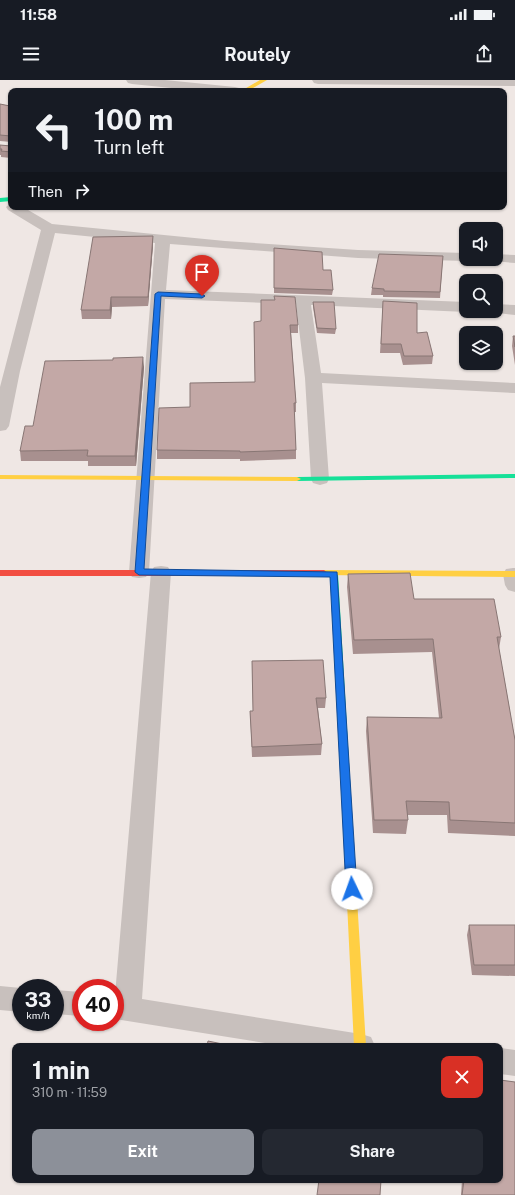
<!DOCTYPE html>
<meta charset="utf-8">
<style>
body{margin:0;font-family:"Public Sans",sans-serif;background:#242831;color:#f1f3f6;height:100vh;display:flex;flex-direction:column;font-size:15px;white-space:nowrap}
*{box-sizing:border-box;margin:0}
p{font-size:13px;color:#9ea1a6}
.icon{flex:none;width:22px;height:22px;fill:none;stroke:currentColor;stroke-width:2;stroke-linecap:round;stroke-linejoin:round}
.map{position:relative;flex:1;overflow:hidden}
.panel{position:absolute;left:12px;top:963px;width:491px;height:140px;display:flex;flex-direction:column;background:#171b24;border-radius:8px;box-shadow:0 1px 3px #0004}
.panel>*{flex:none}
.top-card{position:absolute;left:8px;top:8px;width:499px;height:122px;border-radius:8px;box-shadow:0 1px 3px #0004;background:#171b24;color:#f1f3f6;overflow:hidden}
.fabs{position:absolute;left:459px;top:142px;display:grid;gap:8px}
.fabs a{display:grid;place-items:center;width:44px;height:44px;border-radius:8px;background:#171b24;box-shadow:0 1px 3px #0004;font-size:20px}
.speed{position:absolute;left:12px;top:899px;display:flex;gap:8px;font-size:20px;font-weight:700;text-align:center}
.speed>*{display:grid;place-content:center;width:52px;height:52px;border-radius:50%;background:#171b24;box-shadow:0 1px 3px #0004;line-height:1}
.speed small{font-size:10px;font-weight:400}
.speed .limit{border:6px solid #d22;background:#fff;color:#111}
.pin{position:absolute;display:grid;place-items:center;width:34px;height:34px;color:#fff;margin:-41px -17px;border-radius:50% 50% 50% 0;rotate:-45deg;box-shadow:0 0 4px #0007}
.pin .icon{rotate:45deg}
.me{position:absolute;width:44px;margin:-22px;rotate:357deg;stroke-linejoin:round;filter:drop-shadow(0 0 3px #0008)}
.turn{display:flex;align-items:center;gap:14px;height:84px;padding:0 20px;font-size:18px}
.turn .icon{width:52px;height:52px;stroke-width:2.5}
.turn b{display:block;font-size:28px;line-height:34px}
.then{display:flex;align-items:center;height:38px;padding:0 20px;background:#0003;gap:8px;font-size:15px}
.round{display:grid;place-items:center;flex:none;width:42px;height:42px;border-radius:8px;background:#242831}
.head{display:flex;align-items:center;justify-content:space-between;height:68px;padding:0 20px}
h1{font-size:24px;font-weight:700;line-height:30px}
.cta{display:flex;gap:8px;margin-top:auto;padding:8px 20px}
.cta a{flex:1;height:46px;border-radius:8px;background:#8c9099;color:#fff;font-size:16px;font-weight:700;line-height:46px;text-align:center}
.cta a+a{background:#242831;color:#f1f3f6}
.status{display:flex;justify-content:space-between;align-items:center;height:28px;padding:0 20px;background:#171b24;direction:ltr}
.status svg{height:11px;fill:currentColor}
header{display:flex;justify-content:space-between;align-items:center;height:52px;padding:0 20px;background:#171b24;font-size:18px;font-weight:700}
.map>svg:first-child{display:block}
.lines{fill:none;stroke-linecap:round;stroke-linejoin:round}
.street{fill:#c8c0bd;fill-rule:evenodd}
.fast{fill:#16e098;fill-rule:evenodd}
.slow{fill:#ffcf43;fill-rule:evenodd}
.jam{fill:#f24e42;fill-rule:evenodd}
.wall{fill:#a8908f}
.shaded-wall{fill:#887674}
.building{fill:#c3a8a6;stroke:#887674}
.route{fill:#1a73e8;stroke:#114b97}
</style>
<div class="status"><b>11:58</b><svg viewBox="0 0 49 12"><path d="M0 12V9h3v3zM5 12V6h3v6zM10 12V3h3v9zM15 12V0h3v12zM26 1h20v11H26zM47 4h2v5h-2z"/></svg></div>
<header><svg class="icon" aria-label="menu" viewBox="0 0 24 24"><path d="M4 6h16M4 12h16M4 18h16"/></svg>Routely<svg class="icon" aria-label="share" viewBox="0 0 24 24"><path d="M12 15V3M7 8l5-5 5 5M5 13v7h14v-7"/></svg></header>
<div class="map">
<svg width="515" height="1115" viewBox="0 0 515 1115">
<rect width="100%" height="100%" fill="#efe7e4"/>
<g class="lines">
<path class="street" d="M126 0H165L235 7 239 8 241 11H201L132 4 128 3Z
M312 0H515V6L318 4 314 3Z
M11 123V127H23L52 144 225 161 358 170 466 173V179H472L471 180 466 181 358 178 170 164 166 210 466 222V231H469L466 232 311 225 321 293 515 303V313L322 303 329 399 327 403 320 405 313 403 311 399 305 298 296 224 165 219 149 492 146 497 139 498 132 497 129 492 155 163 55 153 20 291 9 346 6 350 0 351V307L41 150 8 130 6 127Z
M496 174 515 175V183L491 181 489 179H496Z
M496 224 515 225V235L490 232V231H496Z
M161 486 168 487 171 492 142 919 361 954 371 957 375 966H284L115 939V915L151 492 154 487Z
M513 488H515V512L508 510 505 505 503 494 506 489Z
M0 906 21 908V932L0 930Z
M55 910 81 912V936L55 934Z
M500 968 515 970V996L500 994Z"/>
<path class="fast" d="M11 117V121L0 122V118Z
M515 394V398L297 401 293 399 297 397Z
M334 491 338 494 356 802 355 805 351 806 347 805 346 802 330 494Z"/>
<path class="slow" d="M260 0H267L248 11H241Z
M0 395 297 397 301 399 297 401 0 399Z
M324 490 515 491V497L321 495 320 493 321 491Z
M351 798 355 799 356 802 366 966H354L346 802 347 799Z"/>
<path class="jam" d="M0 490H324L328 493 324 496H0Z"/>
</g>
<path class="wall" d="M11 23V62L0 61V24L10 26Z
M0 65 11 66V78L1 77V75H0Z
M153 156V165L148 226 112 227 111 239H82L81 230Z
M274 168 323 190 333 210 332 215 274 213Z
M443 176 440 218 383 217V215H371L372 208Z
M383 221 417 253 433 276 432 284 403 285 400 273H380Z
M313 222 336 249 335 254 317 253 313 227Z
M254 242 298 245V253H291L296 323V332H294L296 370V379L240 381V379H157V370L190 327 255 302Z
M513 256H515V285L512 266Z
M144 287 136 386H88V381H21L20 371 33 346Z
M348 494 414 519 501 557 499 569 515 660V756L448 753 447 735H407L408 740 406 754 373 753 366 651 367 637 439 638 432 572 353 574 347 507Z
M252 581 326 618 325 628H318L322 664 321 675 252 677 250 631H253Z
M469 845H515V896L472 895 467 855Z
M462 1100H500L515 1115H461Z"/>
<path class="shaded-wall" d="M153 156V165L148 226V217Z
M111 217 112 227 111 239 110 230Z
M143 277 144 287 136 386 135 376Z"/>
<path class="building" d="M11 23V56L0 55V24L10 26Z
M0 65 11 66V72L1 71 2 69H0Z
M153 156 148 217H111L110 230H81L93 157Z
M274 168 322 172 323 190H331L333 210 274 208Z
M379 174 443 176 440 212 384 211V209L372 208Z
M274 216 295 217 298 245H290L296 323H294L296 370 240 372V371L157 370 159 328 190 327V303L255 302 254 242 261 241V220H275Z
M383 221 417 223V253L427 252 433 276H404L401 264H381Z
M313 222H334L336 249 317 248Z
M513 256H515V267Z
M143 277 135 376H87L88 370 20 371 25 346H33L45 281 113 280V278Z
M410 493 414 519H494L501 557H497L515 660V743L450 740 449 722 406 721 408 740H374L367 637 442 638 433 559 354 560 348 494Z
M323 580 326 618H316L322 664 252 667 250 631H253L252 581Z
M469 845H515V885H474Z
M208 961 232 966H207Z
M500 1000 515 1002V1115H462L464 1100H500Z
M319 1100H381L380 1115H317Z"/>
<path class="route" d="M158 212 202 214 205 216 202 218 161 216 144 489 337 492 357 809 355 812 352 813 348 812 346 809 330 497 139 495 135 492 155 214Z"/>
</svg>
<div class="fabs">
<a><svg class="icon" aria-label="sound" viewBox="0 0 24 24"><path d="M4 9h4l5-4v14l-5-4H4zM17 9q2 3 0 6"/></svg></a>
<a><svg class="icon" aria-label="search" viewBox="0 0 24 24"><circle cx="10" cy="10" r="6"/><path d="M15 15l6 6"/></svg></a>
<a><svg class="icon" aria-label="layers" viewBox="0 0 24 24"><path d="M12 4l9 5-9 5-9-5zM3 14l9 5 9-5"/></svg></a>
</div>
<div class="speed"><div>33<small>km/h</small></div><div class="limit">40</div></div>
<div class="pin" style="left:202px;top:216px;background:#d93025"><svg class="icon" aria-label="arrive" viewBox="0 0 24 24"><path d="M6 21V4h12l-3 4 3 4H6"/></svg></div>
<svg class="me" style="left:352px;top:809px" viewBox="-20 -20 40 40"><circle r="19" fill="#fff"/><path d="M0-13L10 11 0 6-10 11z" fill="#1a73e8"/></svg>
<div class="top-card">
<div class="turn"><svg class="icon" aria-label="left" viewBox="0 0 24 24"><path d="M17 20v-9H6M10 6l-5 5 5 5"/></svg><div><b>100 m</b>Turn left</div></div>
<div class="then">Then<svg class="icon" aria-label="right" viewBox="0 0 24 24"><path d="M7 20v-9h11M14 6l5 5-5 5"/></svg></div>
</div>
<section class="panel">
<div class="head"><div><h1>1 min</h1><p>310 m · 11:59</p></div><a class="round" style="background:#d93025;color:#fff"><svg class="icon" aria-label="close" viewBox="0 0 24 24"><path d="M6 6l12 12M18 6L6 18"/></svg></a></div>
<div class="cta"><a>Exit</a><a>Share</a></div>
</section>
</div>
